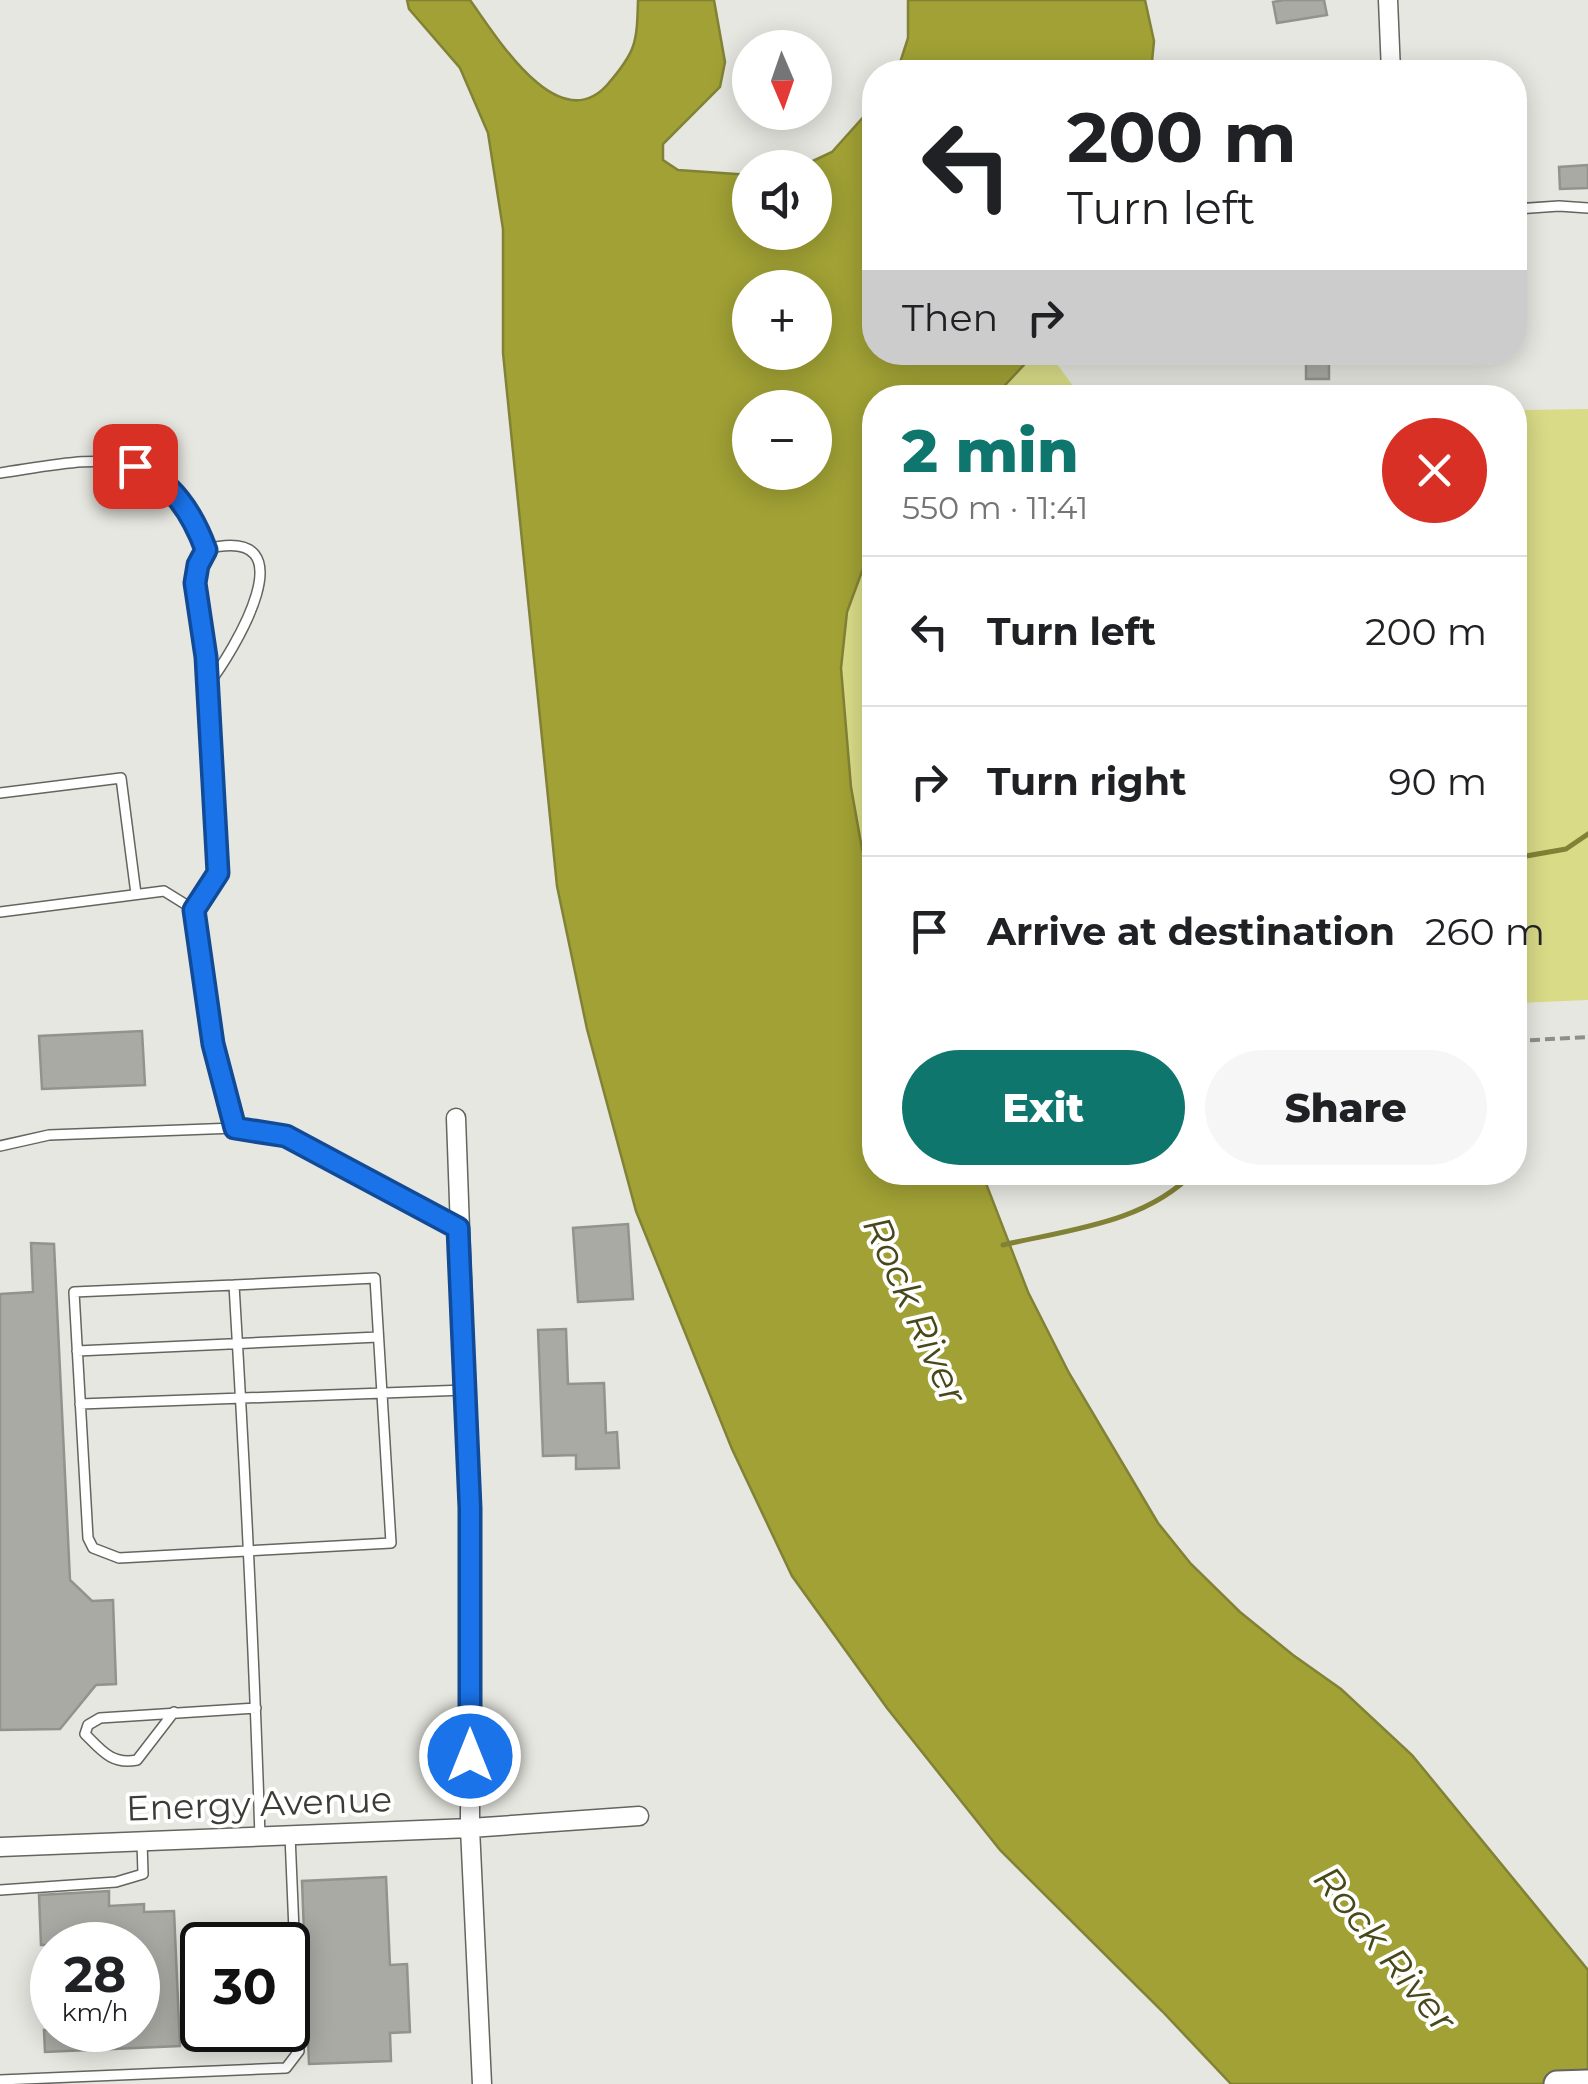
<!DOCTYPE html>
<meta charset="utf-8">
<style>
body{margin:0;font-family:Montserrat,sans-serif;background:#f6f6f6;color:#202124;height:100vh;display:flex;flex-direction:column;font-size:38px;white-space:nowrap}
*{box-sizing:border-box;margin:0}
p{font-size:32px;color:#757577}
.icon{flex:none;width:55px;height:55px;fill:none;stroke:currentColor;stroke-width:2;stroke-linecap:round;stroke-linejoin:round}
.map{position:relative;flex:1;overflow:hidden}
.drawer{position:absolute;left:862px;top:385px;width:665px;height:800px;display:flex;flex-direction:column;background:#fff;border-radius:40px;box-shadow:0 5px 25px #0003}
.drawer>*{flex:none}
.banner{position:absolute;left:862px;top:60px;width:665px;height:305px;border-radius:40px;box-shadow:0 5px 25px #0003;background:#fff;color:#202124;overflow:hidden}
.needle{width:65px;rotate:178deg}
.controls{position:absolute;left:732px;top:30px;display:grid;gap:20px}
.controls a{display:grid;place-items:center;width:100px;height:100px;border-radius:50%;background:#fff;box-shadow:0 5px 25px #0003;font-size:50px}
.speed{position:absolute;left:30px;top:1922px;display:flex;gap:20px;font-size:50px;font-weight:700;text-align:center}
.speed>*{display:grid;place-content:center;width:130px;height:130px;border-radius:50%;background:#fff;box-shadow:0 5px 25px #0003;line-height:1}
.speed small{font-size:25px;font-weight:400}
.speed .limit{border:5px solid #111;border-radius:15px;background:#fff;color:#111}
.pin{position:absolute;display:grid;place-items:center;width:85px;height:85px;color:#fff;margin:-42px;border-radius:20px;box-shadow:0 5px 15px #0006}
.me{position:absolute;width:110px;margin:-55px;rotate:0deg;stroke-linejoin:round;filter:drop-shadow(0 0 8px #0008)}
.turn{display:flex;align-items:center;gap:35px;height:210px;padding:0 40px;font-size:45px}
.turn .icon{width:130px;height:130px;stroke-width:2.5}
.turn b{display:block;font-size:70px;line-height:85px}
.then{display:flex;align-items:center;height:95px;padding:0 40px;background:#0003;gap:20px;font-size:38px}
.round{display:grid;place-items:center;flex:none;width:105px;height:105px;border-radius:52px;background:#f6f6f6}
.headline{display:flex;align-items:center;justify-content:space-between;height:170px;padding:0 40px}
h1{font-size:60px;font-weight:800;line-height:75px;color:#0f766e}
.cta{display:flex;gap:20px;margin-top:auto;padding:20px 40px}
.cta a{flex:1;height:115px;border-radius:60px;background:#0f766e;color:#fff;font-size:40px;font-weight:800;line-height:115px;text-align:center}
.cta a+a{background:#f6f6f6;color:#202124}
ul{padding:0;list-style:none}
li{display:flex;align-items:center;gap:30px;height:150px;padding:0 40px;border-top:2px solid #e0e0e0}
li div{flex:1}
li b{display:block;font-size:38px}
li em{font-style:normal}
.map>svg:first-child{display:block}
.green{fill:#d9db87}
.water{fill:#a1a135;stroke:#828236;stroke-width:2.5;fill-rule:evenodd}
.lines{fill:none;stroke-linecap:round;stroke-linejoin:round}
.stream{stroke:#828236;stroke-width:5}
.building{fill:#a9aaa4;stroke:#92938d;stroke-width:2.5}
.lane-casing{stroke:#64655f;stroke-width:12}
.street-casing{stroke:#64655f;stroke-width:21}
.primary-casing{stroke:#64655f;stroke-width:29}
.path{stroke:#8f8f8a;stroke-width:4;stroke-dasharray:10 5;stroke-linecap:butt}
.lane{stroke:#fff;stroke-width:9}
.street{stroke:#fff;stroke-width:18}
.primary{stroke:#fff;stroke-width:25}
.route-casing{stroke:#114b97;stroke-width:25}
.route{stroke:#1a73e8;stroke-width:18}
.labels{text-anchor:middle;stroke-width:8;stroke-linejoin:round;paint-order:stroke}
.street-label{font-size:35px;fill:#3b3b38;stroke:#fffffe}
.water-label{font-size:38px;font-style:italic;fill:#48481c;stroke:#fffffe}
</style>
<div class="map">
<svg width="1588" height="2084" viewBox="0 0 1588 2084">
<rect width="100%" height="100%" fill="#e7e7e1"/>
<path class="green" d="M1035 352 1049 353 1081 397 994 398Z
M1588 409V1000L1515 1003V410Z
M875 536V894L862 849 851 787 841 668 847 612Z"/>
<path class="water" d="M407 0H470C496 36 558 139 607 85 636 52 637 43 638 0H714L725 62 720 87 663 144V160L678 170 750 175V232H815V168L800 167 832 152 875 104V352L1035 353 994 397 875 398V536L847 612 841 668 851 787 862 849 875 894V1172L982 1173 1028 1292 1069 1373 1158 1523 1191 1564 1240 1612 1293 1655 1341 1689 1412 1755 1588 1970V2084H1231L1162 2011 1000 1850 887 1708 792 1576 732 1449 636 1211 587 1029 557 886 503 353V229L488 133 460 68 409 9ZM750 288H815V352H750ZM750 408H815V472H750Z
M908 0H1145L1154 41 1151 72H897L908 38Z"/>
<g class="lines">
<path class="stream" d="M1515 858 1566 849 1588 834
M1003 1245C1067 1230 1146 1223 1194 1172"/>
</g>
<path class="building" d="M1284 0H1324L1327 15 1277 23 1273 2Z
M1588 165V188L1560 189 1559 167Z
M1306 360H1329V379H1306Z
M142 1031 145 1085 42 1089 39 1036Z
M628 1224 633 1299 578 1302 573 1228Z
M31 1243 54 1244 70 1580 92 1601 113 1600 116 1684 96 1685 60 1729 0 1730V1294L33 1292Z
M566 1329 568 1384 604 1383 606 1433 617 1432 619 1468 576 1469V1455L543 1456 538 1330Z
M386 1877 390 1965 407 1964 410 2032 390 2033 391 2061 309 2064 302 1881Z
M109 1891V1906L144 1904V1912L174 1911 180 2046 45 2052 44 2030H138V1945H41L39 1895Z"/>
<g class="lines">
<defs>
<path id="lane" d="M1515 209 1559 206 1588 208
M0 473C96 459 165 437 206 549L198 565 195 583 206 657 218 873 193 909 213 1044 235 1128
M206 549C312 523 234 651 207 686
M0 793 121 778 136 894
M0 912 164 891 193 909
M0 1146 49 1135 235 1128 286 1136 458 1228
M234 1285 375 1278 391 1543 119 1558 93 1548 88 1538 74 1292 234 1285C245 1469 254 1652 260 1837
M77 1351 378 1337
M80 1404 465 1390
M174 1712 137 1760C112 1765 102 1751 85 1734L88 1725 100 1718 256 1708
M0 1890 116 1882 143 1874 142 1841
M0 2080 286 2068 299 2051 290 1835"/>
<path id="street" d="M1388 0 1391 72
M456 1118 470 1507V1828L482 2084
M0 1847 470 1828 639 1816"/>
<path id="primary" d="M1557 2084 1588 2083"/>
</defs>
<use href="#lane" class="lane-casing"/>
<use href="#street" class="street-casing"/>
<use href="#primary" class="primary-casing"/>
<path class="path" d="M1515 1041 1588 1037"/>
<use href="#lane" class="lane"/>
<use href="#street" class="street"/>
<use href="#primary" class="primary"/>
</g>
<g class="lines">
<defs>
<path id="route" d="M135 466C172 482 192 512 206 550L198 565 195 583 206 657 218 873 194 910 213 1044 235 1128 286 1136 458 1228 470 1508V1756"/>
</defs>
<use href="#route" class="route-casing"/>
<use href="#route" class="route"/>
</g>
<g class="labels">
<g class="street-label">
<text transform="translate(259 1804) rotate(-2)" y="12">Energy Avenue</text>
</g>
<g class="water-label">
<text transform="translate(915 1310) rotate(66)" y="13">Rock River</text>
<text transform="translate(1385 1949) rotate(51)" y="13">Rock River</text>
</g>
</g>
</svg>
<div class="controls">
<a><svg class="needle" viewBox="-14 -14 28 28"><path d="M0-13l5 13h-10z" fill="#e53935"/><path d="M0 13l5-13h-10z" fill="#757577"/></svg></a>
<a><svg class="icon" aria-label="sound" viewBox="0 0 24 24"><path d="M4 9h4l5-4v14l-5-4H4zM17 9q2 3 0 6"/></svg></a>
<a>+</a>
<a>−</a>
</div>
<div class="speed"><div>28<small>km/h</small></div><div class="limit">30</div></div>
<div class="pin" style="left:135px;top:466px;background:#d93025"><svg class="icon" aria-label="arrive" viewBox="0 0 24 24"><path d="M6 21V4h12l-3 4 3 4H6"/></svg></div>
<svg class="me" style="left:470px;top:1756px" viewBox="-20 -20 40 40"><circle r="17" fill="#1a73e8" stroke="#fff" stroke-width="3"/><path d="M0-11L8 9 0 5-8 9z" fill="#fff"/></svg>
<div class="banner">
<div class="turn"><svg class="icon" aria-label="left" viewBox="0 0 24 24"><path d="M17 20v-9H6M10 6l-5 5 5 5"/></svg><div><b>200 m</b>Turn left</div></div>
<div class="then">Then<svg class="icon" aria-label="right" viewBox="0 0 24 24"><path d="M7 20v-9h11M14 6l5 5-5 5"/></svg></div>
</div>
<section class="drawer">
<div class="headline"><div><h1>2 min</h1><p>550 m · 11:41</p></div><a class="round" style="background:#d93025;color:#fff"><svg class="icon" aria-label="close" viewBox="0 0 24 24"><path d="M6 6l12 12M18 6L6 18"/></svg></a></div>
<ul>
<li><svg class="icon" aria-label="left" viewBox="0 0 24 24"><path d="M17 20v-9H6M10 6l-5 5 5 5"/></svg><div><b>Turn left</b></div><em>200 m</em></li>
<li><svg class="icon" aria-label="right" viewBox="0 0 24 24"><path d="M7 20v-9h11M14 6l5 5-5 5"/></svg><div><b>Turn right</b></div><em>90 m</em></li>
<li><svg class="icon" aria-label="arrive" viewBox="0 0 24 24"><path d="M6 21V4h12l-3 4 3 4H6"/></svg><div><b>Arrive at destination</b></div><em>260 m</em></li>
</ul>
<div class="cta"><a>Exit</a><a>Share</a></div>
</section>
</div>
